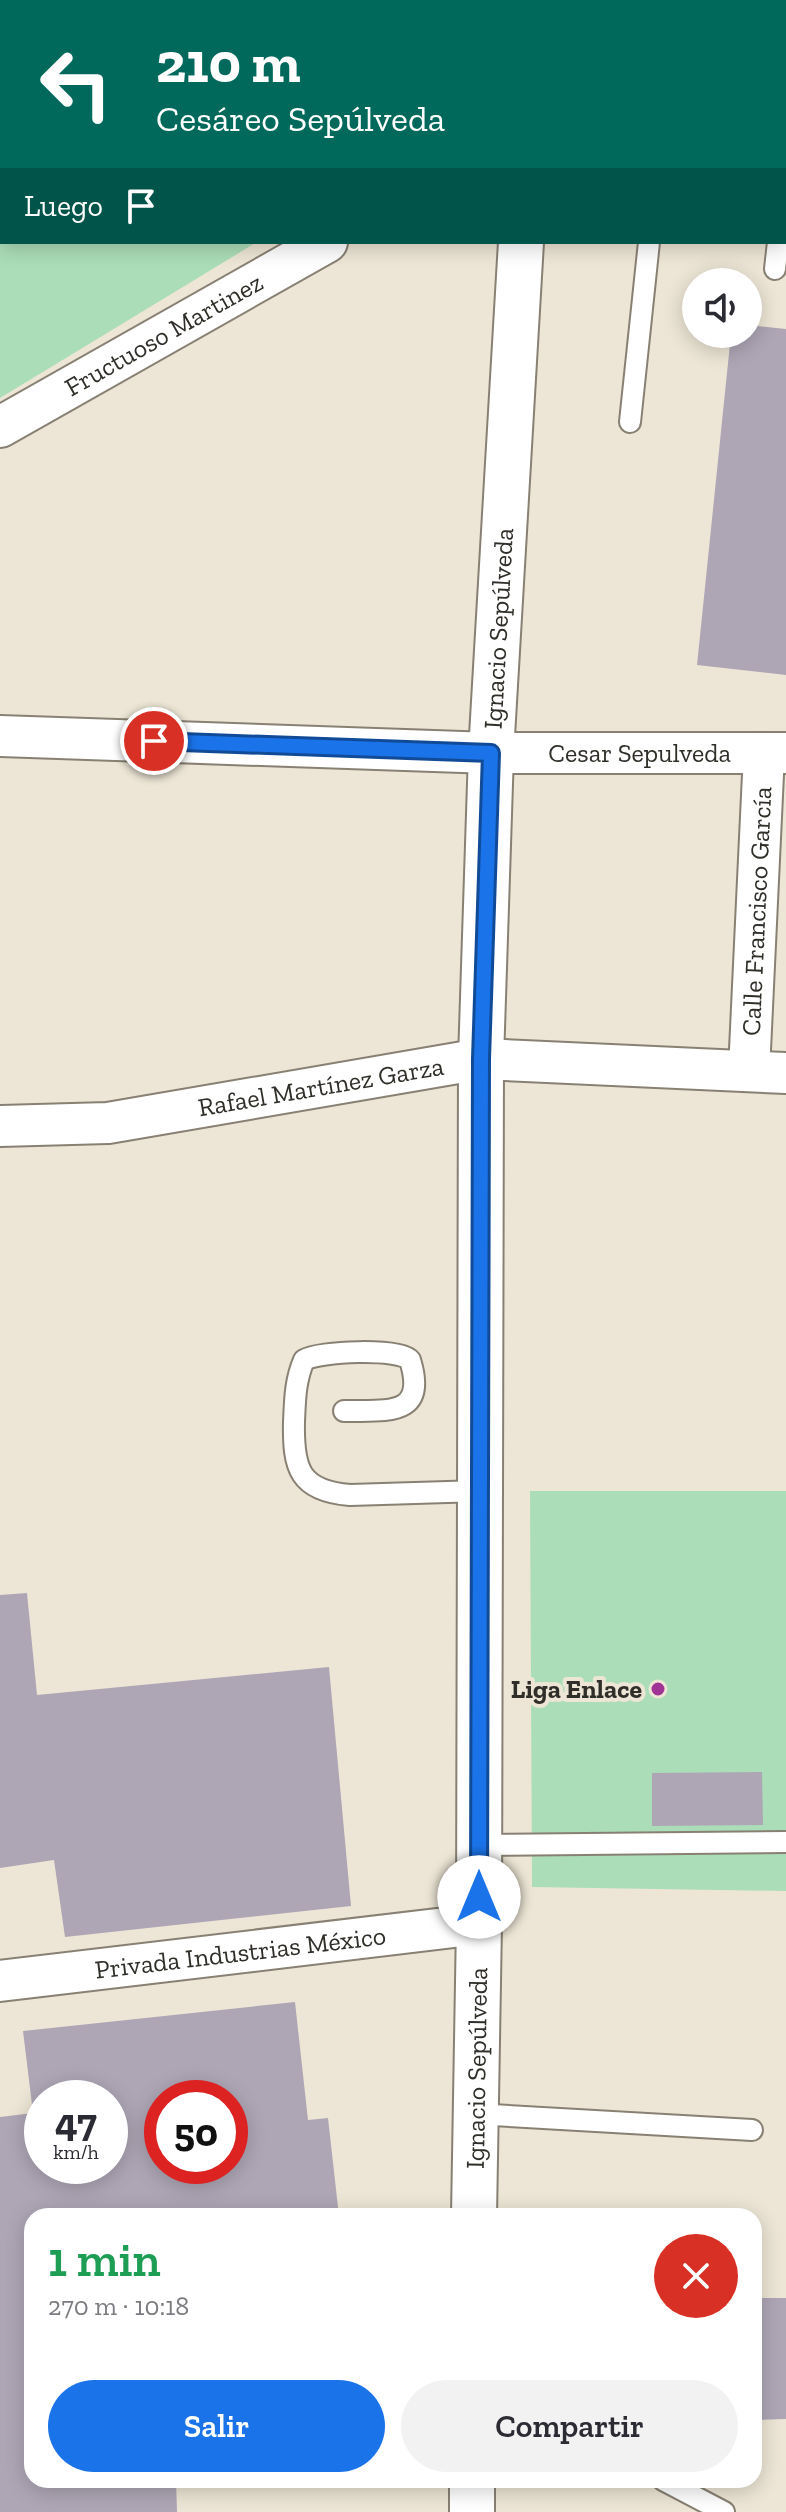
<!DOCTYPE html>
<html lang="es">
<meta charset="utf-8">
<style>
body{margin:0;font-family:"Zilla Slab",serif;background:#f2f2f3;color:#2b2b33;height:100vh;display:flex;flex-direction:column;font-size:30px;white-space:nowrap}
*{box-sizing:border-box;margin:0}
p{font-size:26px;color:#7c7c81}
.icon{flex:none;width:44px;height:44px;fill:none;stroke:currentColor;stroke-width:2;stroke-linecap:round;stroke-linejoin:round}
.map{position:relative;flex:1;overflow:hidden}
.side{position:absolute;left:24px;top:2208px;width:738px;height:280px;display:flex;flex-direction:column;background:#fff;border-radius:24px;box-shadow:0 4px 20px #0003}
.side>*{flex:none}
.hud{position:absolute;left:0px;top:0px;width:786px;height:244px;box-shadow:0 4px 20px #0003;background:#00695c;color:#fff;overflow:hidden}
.tools{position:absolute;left:682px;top:268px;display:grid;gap:16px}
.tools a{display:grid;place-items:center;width:80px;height:80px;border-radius:50%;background:#fff;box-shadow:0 4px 20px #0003;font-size:40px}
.speed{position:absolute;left:24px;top:2080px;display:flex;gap:16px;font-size:40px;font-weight:700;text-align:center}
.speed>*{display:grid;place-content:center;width:104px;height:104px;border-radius:50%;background:#fff;box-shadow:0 4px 20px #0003;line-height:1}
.speed small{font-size:20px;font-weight:400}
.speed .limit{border:12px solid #d22;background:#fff;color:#111}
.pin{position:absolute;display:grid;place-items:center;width:68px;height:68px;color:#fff;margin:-34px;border:4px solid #fff;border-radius:50%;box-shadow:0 2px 8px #0007}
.me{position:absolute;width:88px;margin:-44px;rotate:0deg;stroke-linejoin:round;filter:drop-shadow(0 0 6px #0008)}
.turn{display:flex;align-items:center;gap:28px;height:168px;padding:0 24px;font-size:36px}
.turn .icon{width:104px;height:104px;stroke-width:2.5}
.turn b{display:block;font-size:56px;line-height:68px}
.then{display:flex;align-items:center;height:76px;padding:0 24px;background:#0003;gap:16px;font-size:30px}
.round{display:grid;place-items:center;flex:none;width:84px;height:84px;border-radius:42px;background:#f2f2f3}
.head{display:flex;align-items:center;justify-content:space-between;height:136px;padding:0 24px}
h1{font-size:48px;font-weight:600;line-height:60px;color:#1e9e55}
.button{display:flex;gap:16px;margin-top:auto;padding:16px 24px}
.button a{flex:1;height:92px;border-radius:48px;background:#1a73e8;color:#fff;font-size:32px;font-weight:600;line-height:92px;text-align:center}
.button a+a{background:#f2f2f3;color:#2b2b33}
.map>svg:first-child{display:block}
.green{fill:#abddb8}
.building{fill:#aea6b5;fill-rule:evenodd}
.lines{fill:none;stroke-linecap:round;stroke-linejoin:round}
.service-casing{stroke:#888173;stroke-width:24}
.minor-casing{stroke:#888173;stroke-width:44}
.secondary-casing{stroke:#888173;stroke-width:48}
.service{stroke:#fff;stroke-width:20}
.minor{stroke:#fff;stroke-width:40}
.secondary{stroke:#fff;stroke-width:44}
.route-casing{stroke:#114b97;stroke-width:20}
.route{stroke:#1a73e8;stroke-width:14}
.poi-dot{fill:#a03494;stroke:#ede6d6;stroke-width:3}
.labels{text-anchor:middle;stroke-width:8;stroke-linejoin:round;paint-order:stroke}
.street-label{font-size:26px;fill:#302e28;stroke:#ede6d6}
.poi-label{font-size:26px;font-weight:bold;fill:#302e28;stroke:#ede6d6;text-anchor:end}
</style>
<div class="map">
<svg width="786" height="2512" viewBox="0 0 786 2512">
<rect width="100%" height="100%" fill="#ede6d6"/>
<path class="green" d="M0 0H492L2 2V242H257L0 398Z
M530 1491H786V1891L532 1887Z"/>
<path class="building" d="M748 325 786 329V675L697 665 731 334H748Z
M27 1593 37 1695 329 1667 351 1906 65 1937 54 1860 0 1868V1595Z
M762 1772 763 1825 652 1826V1773Z
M295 2002 308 2120 328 2118 339 2216H32V2480H176L177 2512H0V2117L33 2113 23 2031ZM42 2098H110V2166H42ZM162 2098H230V2166H162Z
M754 2298H786V2419L754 2420Z"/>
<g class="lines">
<defs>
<path id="service" d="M702 2V0
M783 2V0
M784 97H786
M784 194 786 177
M775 269 778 242
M630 422 649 242
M344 1411C386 1410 428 1418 410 1360 399 1348 319 1351 304 1360 295 1381 295 1400 294 1422 293 1468 299 1491 350 1495L480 1491
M479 1845 786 1842
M475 2114 752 2130
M663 2480 724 2512"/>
<g id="minor">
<path id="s1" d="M0 427 327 242"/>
<path id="s2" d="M0 736 491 753H786"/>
<path id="s3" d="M749 1071 764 753"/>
<path id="s4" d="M0 1126 108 1123 481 1059 786 1073"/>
<path id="s5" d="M0 1981 479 1924"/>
</g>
<g id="secondary">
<path d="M541 2V0"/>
<path id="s6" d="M474 2216 479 1924 481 1059 491 753 521 242"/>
<path d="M472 2480V2512"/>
</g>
</defs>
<use href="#service" class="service-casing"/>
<use href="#minor" class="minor-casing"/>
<use href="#secondary" class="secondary-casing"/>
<use href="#service" class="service"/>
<use href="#minor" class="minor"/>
<use href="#secondary" class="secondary"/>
</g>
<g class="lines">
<defs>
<path id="route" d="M154 741 491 753 481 1059 479 1897"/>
</defs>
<use href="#route" class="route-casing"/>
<use href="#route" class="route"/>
</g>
<circle class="poi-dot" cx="658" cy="1689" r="8"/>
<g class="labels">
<g class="street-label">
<text dy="9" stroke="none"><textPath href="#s1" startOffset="188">Fructuoso Martinez</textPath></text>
<text dy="9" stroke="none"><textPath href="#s6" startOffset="1588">Ignacio Sepúlveda</textPath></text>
<text dy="9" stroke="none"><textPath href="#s2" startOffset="640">Cesar Sepulveda</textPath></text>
<text dy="9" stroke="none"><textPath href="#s3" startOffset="160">Calle Francisco García</textPath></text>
<text dy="9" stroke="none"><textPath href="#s4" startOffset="324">Rafael Martínez Garza</textPath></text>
<text dy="9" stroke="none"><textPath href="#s5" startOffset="242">Privada Industrias México</textPath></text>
<text dy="9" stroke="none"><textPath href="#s6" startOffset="148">Ignacio Sepúlveda</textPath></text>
</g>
<g class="poi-label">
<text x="642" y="1698">Liga Enlace</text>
</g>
</g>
</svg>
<div class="tools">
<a><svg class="icon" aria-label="sound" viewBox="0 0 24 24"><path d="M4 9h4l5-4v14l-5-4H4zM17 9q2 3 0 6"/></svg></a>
</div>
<div class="speed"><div>47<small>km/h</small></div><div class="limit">50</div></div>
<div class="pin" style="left:154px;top:741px;background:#d93025"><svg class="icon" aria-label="arrive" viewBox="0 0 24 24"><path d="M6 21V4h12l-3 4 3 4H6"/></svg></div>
<svg class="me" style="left:479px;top:1897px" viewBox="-20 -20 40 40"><circle r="19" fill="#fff"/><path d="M0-13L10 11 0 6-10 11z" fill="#1a73e8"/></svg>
<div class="hud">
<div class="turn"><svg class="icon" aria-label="left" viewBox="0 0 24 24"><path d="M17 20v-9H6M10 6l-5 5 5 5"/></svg><div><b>210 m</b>Cesáreo Sepúlveda</div></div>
<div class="then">Luego<svg class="icon" aria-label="arrive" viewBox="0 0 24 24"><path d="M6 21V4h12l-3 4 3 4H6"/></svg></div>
</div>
<section class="side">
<div class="head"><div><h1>1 min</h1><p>270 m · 10:18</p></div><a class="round" style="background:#d93025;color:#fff"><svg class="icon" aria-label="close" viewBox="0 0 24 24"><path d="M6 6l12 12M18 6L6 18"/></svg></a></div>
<div class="button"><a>Salir</a><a>Compartir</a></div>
</section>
</div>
